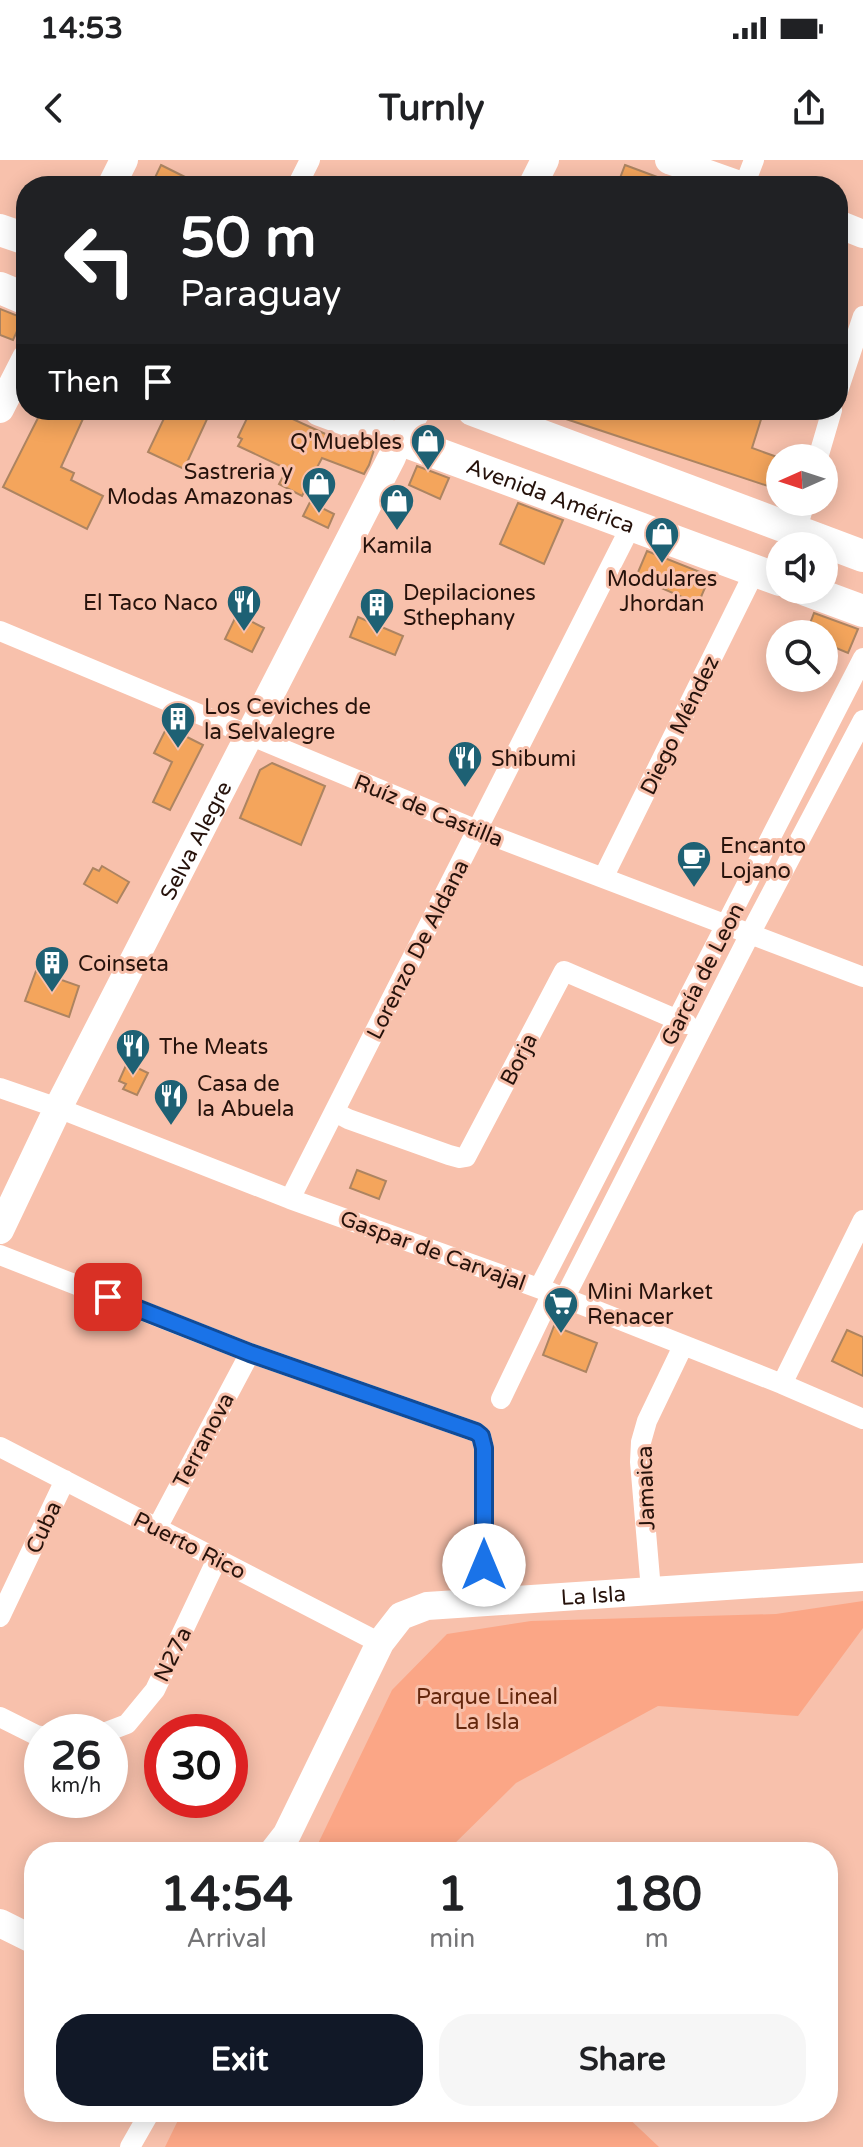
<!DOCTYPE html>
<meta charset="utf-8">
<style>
body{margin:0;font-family:"Varela Round",sans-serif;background:#f6f6f6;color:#202124;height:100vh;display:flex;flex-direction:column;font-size:30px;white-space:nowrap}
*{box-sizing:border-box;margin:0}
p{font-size:26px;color:#757577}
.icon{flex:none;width:44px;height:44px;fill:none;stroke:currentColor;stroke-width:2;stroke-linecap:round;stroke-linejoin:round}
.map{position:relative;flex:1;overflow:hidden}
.drawer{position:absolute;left:24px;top:1682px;width:814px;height:280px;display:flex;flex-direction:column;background:#fff;border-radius:32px;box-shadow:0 4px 20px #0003}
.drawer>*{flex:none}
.guide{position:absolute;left:16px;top:16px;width:832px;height:244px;border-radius:32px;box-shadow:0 4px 20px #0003;background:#202124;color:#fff;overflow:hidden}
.needle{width:52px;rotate:267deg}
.buttons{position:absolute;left:766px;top:284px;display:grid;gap:16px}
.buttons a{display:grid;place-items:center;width:72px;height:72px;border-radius:50%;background:#fff;box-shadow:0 4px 20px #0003;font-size:40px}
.speed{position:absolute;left:24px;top:1554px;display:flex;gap:16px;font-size:40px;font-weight:700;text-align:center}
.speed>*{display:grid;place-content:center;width:104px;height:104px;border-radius:50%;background:#fff;box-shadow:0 4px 20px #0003;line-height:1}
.speed small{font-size:20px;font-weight:400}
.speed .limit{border:12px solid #d22;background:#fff;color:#111}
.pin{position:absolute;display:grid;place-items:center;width:68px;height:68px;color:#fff;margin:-34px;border-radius:16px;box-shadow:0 4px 12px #0006}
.me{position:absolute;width:88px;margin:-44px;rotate:0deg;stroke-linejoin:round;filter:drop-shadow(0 0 6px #0008)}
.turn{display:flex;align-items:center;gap:28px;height:168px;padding:0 32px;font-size:36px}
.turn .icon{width:104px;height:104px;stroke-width:2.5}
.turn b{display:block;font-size:56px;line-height:68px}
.then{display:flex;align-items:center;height:76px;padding:0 32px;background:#0003;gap:16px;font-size:30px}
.eta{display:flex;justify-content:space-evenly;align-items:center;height:136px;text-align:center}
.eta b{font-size:48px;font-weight:700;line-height:56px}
.primary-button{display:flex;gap:16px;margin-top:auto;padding:16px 32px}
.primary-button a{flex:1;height:92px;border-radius:32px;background:#111827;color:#fff;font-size:32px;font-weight:700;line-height:92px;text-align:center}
.primary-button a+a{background:#f6f6f6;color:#202124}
.status{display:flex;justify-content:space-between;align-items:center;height:56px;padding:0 40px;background:#fff;direction:ltr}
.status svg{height:22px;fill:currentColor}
header{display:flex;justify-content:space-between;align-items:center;height:104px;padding:0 32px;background:#fff;font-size:36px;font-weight:700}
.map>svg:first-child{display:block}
.green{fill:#fba686}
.building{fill:#f4a55c;stroke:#ad8461;stroke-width:2}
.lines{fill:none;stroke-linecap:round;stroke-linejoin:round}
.street{stroke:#fff;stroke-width:20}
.secondary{stroke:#fff;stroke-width:28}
.primary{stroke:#fff;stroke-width:32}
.route-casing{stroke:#114b97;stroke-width:20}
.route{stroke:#1a73e8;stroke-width:14}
.labels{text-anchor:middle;stroke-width:6;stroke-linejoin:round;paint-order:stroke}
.poi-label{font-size:22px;fill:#26120b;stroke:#f8c1ac;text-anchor:start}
.street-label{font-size:22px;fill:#26120b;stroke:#f8c1ac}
.park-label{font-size:22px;fill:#64270d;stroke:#f8c1ac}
</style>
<div class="status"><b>14:53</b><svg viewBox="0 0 49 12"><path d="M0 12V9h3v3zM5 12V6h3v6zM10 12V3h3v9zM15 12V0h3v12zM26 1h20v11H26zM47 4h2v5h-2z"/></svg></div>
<header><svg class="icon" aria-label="back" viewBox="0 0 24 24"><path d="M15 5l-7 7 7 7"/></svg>Turnly<svg class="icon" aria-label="share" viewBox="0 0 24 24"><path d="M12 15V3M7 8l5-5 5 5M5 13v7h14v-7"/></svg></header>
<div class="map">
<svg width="863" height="1987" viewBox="0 0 863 1987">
<rect width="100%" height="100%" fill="#f8c1ac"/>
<path class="green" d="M863 1441V1468L798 1556 658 1546 516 1623 446 1692H314L392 1530 447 1474 531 1461 776 1454Z
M182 1952H622L659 1987H165Z"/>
<path class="building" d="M161 5 203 26H151Z
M625 5 676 24V26H617Z
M0 149 23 158 13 180 0 175Z
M42 250H87L61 307 74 313 71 320 103 336 87 369 3 327Z
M168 250H193L208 257 184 309 148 292Z
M251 250H273L332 277 334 275 374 290 369 305 364 314 322 298 302 336 279 324 287 309 238 286 242 279 238 277Z
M549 250H764L752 288 780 298V330L548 253Z
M417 306 449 318 440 339 409 325Z
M310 342 334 354 328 368 303 356Z
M518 343 563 360 544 404 500 384Z
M647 391 710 416 698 444 636 417Z
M814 453 858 469 848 493 824 483V474H806Z
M237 454 264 468 252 492 225 479Z
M358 457 403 476 395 495 350 477Z
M167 567 203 585 170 650 153 642 172 602 154 593Z
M272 603 325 626 301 685 240 658 260 610Z
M102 706 129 722 117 743 84 724 93 708 99 711Z
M36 811 79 826 69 857 25 841Z
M127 903 148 913 137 935 123 929 126 924 119 921Z
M357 1010 386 1021 379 1039 350 1028Z
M554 1166 597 1183 586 1212 543 1195Z
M847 1170 863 1177V1216L832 1201Z"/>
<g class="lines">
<path class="street" d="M297 26 310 0
M744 26 754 0
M838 231 863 156
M818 298 832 250
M796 372 805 342
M0 471 477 670 863 817
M603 718 755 411
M0 928 58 948 290 1039 552 1133 782 1224 863 1259
M335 952 348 959 449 995 460 998 466 997 564 811 687 864
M290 1039 631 366
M0 1095 250 1193 476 1272 481 1276 484 1288V1405L486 1442
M539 1128 863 498
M565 1137 750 774 863 560
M782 1224 863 1060
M501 1239 552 1133
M0 1287 380 1483
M157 1368 250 1193
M651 1430 640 1302 641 1282 647 1261 683 1186
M0 1457 65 1320
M0 1557 36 1575 42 1576
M106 1572 127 1564 155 1530 217 1399
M130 1987 150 1952"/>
<g class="secondary">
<path d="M669 0 742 26"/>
<path d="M111 26 124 0"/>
<path d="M532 26 545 0"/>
<path d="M838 64 863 74"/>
<path d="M0 249 26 198"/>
<path id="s1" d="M0 1070 58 948 392 297 399 280 417 250"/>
<path id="s2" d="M273 1692 287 1674 380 1483 401 1456 427 1446 863 1417"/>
<path d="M0 1763 34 1780"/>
</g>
<g class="primary">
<path d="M0 70 26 79"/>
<path d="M0 128 26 139"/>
<path id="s3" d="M320 250 780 420"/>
<path d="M473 250 863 396"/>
<path d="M806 430 863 451"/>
</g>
</g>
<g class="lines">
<defs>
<path id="route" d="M108 1137 250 1193 476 1272 481 1276 484 1288V1405"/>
</defs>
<use href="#route" class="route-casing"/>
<use href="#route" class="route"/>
</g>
<defs>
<symbol id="shop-pin" viewBox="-11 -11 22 30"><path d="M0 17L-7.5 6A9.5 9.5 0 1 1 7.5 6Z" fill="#1e6174" stroke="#f8c1ac"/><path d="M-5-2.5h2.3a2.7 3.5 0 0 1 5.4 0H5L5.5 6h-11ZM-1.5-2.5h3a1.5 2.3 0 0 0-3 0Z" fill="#fff"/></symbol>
<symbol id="restaurant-pin" viewBox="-11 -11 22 30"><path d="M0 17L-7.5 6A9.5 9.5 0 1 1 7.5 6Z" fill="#1e6174" stroke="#f8c1ac"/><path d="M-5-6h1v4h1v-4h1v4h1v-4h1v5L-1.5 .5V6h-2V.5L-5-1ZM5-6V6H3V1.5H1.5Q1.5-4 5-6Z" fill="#fff"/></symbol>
<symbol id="building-pin" viewBox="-11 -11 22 30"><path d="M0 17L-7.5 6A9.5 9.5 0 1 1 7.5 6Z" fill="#1e6174" stroke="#f8c1ac"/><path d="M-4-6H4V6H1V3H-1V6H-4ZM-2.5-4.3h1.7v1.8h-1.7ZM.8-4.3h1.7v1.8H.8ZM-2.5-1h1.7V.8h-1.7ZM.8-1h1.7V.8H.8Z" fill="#fff"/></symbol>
<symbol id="cafe-pin" viewBox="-11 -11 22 30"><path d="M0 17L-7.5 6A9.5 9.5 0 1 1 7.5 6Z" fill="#1e6174" stroke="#f8c1ac"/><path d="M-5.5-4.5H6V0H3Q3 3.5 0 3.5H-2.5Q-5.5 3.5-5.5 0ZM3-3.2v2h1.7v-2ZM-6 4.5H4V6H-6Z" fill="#fff"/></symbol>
<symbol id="supermarket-pin" viewBox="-11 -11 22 30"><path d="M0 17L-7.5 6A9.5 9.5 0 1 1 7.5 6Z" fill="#1e6174" stroke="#f8c1ac"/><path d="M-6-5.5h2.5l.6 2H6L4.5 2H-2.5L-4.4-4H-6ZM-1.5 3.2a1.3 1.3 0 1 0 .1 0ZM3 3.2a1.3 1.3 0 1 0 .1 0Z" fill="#fff"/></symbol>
</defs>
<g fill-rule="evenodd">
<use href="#shop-pin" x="408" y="261" width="40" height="54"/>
<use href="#shop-pin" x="299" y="304" width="40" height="54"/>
<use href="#shop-pin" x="377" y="321" width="40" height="54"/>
<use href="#shop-pin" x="642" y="354" width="40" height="54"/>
<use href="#restaurant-pin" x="224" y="422" width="40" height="54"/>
<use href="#building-pin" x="357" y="425" width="40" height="54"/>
<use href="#building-pin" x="158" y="539" width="40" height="54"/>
<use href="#restaurant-pin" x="445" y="578" width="40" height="54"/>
<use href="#cafe-pin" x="674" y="678" width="40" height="54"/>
<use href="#building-pin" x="32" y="783" width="40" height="54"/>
<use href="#restaurant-pin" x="113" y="866" width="40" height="54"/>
<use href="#restaurant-pin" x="151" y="916" width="40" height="54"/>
<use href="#supermarket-pin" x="541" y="1124" width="40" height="54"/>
</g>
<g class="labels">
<g class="poi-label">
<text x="402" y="289" text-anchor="end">Q'Muebles</text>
<text x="293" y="319" text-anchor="end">Sastreria y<tspan x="293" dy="25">Modas Amazonas</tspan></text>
<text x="397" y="393" text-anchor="middle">Kamila</text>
<text x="662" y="426" text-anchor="middle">Modulares<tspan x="662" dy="25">Jhordan</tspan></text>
<text x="403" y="440">Depilaciones<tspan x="403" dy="25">Sthephany</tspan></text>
<text x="218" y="450" text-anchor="end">El Taco Naco</text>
<text x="204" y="554">Los Ceviches de<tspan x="204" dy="25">la Selvalegre</tspan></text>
<text x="491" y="606">Shibumi</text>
<text x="720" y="693">Encanto<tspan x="720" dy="25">Lojano</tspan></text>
<text x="78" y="811">Coinseta</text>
<text x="159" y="894">The Meats</text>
<text x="197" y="931">Casa de<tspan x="197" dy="25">la Abuela</tspan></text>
<text x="587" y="1139">Mini Market<tspan x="587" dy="25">Renacer</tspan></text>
</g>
<g class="street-label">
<text dy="8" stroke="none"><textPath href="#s3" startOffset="246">Avenida América</textPath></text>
<text transform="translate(679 565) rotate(-64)" y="8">Diego Méndez</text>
<text transform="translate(429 650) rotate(22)" y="8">Ruíz de Castilla</text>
<text dy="8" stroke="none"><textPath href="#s1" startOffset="436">Selva Alegre</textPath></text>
<text transform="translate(417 789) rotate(-63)" y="8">Lorenzo De Aldana</text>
<text transform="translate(702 814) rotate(-63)" y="8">García de Leon</text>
<text transform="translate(518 899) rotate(-63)" y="8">Borja</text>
<text transform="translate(433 1090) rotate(20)" y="8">Gaspar de Carvajal</text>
<text transform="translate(203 1280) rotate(-62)" y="8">Terranova</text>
<text transform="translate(645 1328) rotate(-92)" y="8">Jamaica</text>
<text transform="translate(43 1367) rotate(-65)" y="8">Cuba</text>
<text transform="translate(190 1385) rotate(27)" y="8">Puerto Rico</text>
<text dy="8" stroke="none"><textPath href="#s2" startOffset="464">La Isla</textPath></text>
<text transform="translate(172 1494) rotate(-64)" y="8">N27a</text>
</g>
<g class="park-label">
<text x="487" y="1544">Parque Lineal<tspan x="487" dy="25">La Isla</tspan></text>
</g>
</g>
</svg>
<div class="buttons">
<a><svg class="needle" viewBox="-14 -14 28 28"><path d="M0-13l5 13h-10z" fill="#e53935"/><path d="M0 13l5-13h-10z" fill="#757577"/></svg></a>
<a><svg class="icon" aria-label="sound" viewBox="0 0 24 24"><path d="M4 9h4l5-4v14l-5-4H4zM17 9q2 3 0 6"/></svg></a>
<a><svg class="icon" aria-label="search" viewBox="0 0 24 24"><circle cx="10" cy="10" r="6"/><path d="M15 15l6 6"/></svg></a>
</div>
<div class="speed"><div>26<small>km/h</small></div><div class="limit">30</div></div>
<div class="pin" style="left:108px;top:1137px;background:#d93025"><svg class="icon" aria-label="arrive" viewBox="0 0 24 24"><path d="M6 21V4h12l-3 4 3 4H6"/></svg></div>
<svg class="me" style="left:484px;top:1405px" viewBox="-20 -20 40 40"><circle r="19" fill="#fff"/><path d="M0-13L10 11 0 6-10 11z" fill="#1a73e8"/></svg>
<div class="guide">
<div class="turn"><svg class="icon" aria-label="left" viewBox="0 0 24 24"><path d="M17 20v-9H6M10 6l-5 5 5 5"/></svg><div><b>50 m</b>Paraguay</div></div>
<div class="then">Then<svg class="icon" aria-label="arrive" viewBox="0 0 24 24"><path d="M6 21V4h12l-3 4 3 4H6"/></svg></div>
</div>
<section class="drawer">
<div class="eta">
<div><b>14:54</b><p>Arrival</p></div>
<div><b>1</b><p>min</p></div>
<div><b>180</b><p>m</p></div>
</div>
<div class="primary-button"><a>Exit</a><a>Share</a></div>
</section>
</div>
